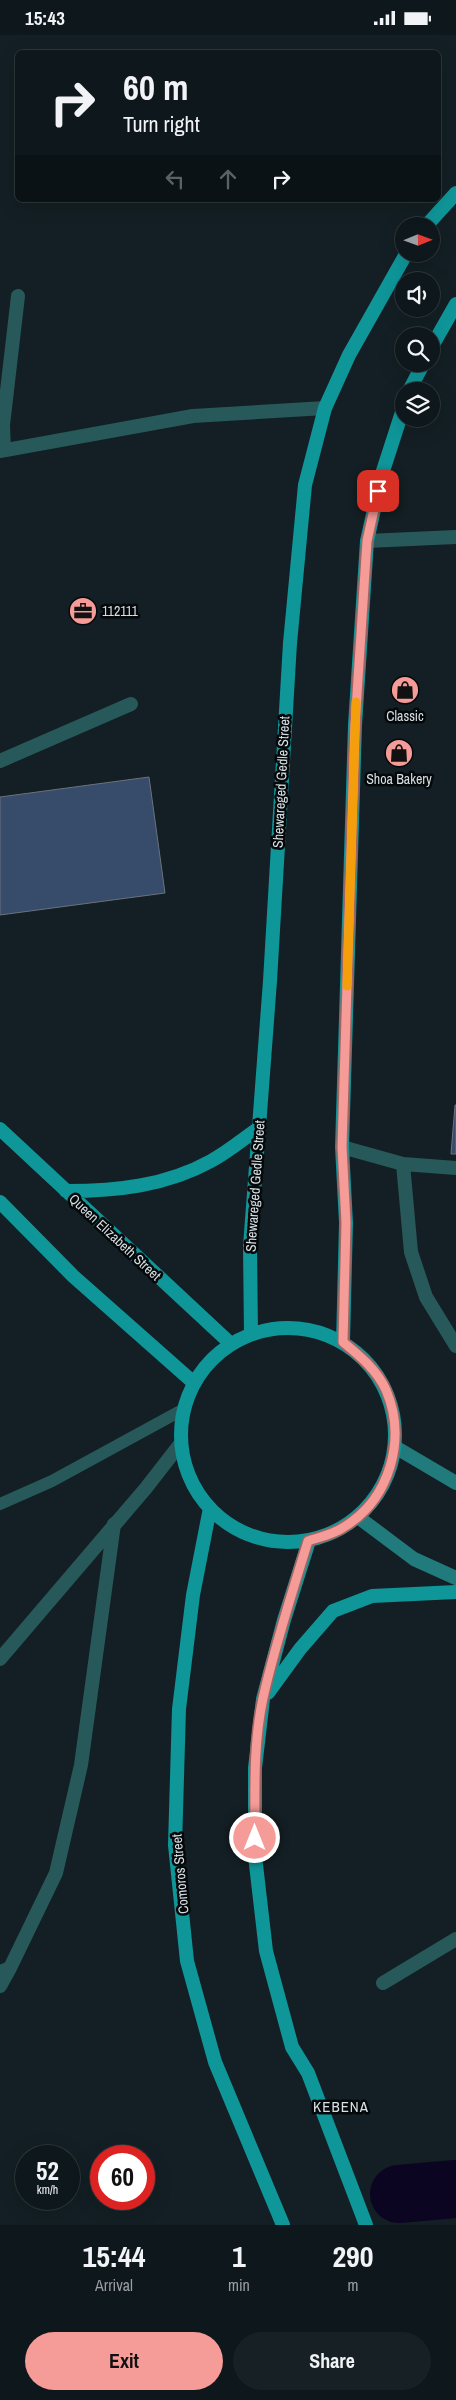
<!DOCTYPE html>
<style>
body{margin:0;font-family:"Archivo Narrow",sans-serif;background:#172024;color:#f1f3f6;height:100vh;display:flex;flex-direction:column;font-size:19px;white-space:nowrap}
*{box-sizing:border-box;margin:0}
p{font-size:16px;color:#9b9fa3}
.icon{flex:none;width:28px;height:28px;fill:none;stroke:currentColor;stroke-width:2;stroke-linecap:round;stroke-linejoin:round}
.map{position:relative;height:2190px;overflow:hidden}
.sheet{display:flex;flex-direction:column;background:#0e171b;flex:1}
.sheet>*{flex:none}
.top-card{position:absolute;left:15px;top:15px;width:426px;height:152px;border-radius:8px;box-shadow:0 5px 20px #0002,0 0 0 1px #2e363a;background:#0e171b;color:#f1f3f6;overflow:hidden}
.needle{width:32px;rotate:89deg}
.tools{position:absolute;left:395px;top:182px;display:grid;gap:10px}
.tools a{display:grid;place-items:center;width:45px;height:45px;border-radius:50%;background:#0e171b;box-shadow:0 5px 20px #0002,0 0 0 1px #2e363a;font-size:25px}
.speed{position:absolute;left:15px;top:2110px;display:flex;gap:10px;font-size:25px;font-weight:700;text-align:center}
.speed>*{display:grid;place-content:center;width:65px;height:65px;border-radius:50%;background:#0e171b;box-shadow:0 5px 20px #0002,0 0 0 1px #2e363a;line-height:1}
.speed small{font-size:12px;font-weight:400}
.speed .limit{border:8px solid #d22;background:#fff;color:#111}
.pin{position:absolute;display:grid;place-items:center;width:42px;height:42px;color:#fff;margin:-21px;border-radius:10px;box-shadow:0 2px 8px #0006}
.me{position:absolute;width:55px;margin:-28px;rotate:0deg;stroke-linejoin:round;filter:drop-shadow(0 0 4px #0008)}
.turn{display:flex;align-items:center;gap:18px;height:105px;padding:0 25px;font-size:22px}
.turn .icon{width:65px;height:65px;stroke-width:2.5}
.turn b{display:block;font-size:35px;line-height:42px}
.lanes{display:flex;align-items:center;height:48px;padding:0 25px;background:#0003;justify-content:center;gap:25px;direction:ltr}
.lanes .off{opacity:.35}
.eta{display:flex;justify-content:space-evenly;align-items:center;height:85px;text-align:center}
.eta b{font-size:30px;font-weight:700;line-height:35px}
.button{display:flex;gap:10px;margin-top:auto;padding:10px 25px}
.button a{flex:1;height:58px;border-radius:30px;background:#f59b98;color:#111;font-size:20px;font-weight:700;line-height:58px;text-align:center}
.button a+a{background:#172024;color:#f1f3f6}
.status{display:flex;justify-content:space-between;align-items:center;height:35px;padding:0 25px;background:#0e171b;direction:ltr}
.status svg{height:14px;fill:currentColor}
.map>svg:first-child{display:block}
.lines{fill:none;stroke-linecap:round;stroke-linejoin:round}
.river{stroke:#0c0522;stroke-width:58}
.building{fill:#374b6b;stroke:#6b727d}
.service{stroke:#27595a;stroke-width:12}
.minor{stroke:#27595a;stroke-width:14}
.secondary{stroke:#217b7d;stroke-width:14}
.primary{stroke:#0f9699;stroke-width:14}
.route-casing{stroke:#9f6563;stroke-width:12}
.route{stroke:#f59b98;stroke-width:9}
.slow{stroke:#f59e0b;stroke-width:9}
.labels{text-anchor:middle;stroke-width:5;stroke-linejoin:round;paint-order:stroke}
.poi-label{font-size:14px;fill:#d7dfe2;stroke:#04080a}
.street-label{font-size:14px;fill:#d7dfe2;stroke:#04080a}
.neighbourhood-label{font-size:15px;letter-spacing:1px;fill:#d7dfe2;stroke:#04080a}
</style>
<div class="status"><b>15:43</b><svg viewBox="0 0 49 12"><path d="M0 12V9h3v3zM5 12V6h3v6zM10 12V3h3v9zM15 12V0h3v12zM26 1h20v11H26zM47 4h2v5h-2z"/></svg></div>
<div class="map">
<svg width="456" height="2190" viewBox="0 0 456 2190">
<rect width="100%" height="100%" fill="#131f24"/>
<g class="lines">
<path class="river" d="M399 2159 456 2154"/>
</g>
<path class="building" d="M149 742 165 858 0 880V762Z
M455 1070H456V1119H451Z"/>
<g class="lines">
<path class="service" d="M0 1469 52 1446 184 1374"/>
<path class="minor" d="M4 415 3 390 18 261
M0 416 193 381 325 373
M367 506 456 502
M0 726 131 669
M342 1112 403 1129 456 1133
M403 1129 411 1217 426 1262 456 1311
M0 1624 146 1453 181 1408
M0 1937 10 1933 56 1838 81 1730 114 1489
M383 1948 456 1904
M0 1951 10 1933"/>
<path class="secondary" d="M395 1412 456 1448
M358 1482 414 1524 456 1543"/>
<path class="primary" d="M426 191 456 158
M431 313 456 269
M409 356 423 329
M0 1094 231 1309
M66 1156C116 1156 166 1151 211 1126 228 1117 243 1104 259 1093
M0 1167 73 1241 194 1348
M181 1400a107 107 0 1 1 214 0a107 107 0 1 1-214 0Z
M251 1299 250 1211 270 946 290 608 305 450 325 373 349 320 406 219
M343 1307 346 1188 342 1112 355 690 367 506 382 439 404 371
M210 1473 193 1560 179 1674 175 1810 187 1926 215 2027 283 2190
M309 1506 284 1585 263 1664 255 1733V1821L266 1916 292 2012 308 2038 366 2190
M268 1658 300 1614 333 1576 372 1561 456 1557"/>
</g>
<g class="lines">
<defs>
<path id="route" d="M255 1803C255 1757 253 1709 263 1663 275 1610 292 1558 308 1506 320 1502 334 1499 344 1492 390 1464 407 1404 386 1355 377 1335 360 1321 343 1307L346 1188 342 1112 355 690 367 506 378 456"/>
</defs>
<use href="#route" class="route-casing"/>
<use href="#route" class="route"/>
<path class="slow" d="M347 951 356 667"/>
</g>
<defs>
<symbol id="office-disc" viewBox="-11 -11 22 22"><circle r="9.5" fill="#f59b98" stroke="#04080a"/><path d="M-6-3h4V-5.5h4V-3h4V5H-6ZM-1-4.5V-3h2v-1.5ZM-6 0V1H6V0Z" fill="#111"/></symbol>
<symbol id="shop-disc" viewBox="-11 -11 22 22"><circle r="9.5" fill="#f59b98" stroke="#04080a"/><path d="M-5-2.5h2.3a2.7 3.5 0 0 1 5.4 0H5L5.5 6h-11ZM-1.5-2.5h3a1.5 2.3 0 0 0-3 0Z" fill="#111"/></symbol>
</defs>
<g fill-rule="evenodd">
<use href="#office-disc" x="67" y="560" width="32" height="32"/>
<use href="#shop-disc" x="389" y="639" width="32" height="32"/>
<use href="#shop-disc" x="383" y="702" width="32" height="32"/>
</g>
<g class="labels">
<g class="poi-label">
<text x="102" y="581" text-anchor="start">112111</text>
<text x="405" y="686">Classic</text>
<text x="399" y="749">Shoa Bakery</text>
</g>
<g class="street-label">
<text transform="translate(281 747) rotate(-87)" y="5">Shewareged Gedle Street</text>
<text transform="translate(255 1151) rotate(-86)" y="5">Shewareged Gedle Street</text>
<text transform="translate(115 1202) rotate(43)" y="5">Queen Elizabeth Street</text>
<text transform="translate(180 1839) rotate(-95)" y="5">Comoros Street</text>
</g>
<g class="neighbourhood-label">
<text x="341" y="2077">KEBENA</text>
</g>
</g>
</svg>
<div class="tools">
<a><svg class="needle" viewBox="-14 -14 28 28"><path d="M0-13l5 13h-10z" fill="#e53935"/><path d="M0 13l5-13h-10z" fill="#9b9fa3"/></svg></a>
<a><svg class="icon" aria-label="sound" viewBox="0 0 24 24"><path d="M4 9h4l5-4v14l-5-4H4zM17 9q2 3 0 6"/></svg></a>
<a><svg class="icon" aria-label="search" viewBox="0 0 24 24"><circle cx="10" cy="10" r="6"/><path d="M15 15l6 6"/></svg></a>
<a><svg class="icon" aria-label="layers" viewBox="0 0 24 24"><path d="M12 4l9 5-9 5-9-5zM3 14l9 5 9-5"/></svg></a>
</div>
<div class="speed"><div>52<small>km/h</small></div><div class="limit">60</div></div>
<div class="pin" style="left:378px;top:456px;background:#d93025"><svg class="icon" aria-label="arrive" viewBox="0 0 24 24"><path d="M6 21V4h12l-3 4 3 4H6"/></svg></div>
<svg class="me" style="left:255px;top:1803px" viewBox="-20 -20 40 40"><circle r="17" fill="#f59b98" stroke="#fff" stroke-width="3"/><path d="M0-11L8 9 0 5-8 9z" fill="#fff"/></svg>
<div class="top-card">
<div class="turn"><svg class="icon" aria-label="right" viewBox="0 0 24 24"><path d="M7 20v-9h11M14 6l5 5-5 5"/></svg><div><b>60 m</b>Turn right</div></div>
<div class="lanes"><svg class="icon off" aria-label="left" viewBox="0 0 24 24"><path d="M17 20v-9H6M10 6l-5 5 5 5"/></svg><svg class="icon off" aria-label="ahead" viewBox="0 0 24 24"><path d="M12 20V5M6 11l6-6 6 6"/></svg><svg class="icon" aria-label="right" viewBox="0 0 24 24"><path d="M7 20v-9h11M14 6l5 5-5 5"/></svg></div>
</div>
</div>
<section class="sheet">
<div class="eta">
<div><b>15:44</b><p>Arrival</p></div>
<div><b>1</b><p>min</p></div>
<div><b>290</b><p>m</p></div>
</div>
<div class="button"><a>Exit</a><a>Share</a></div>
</section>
